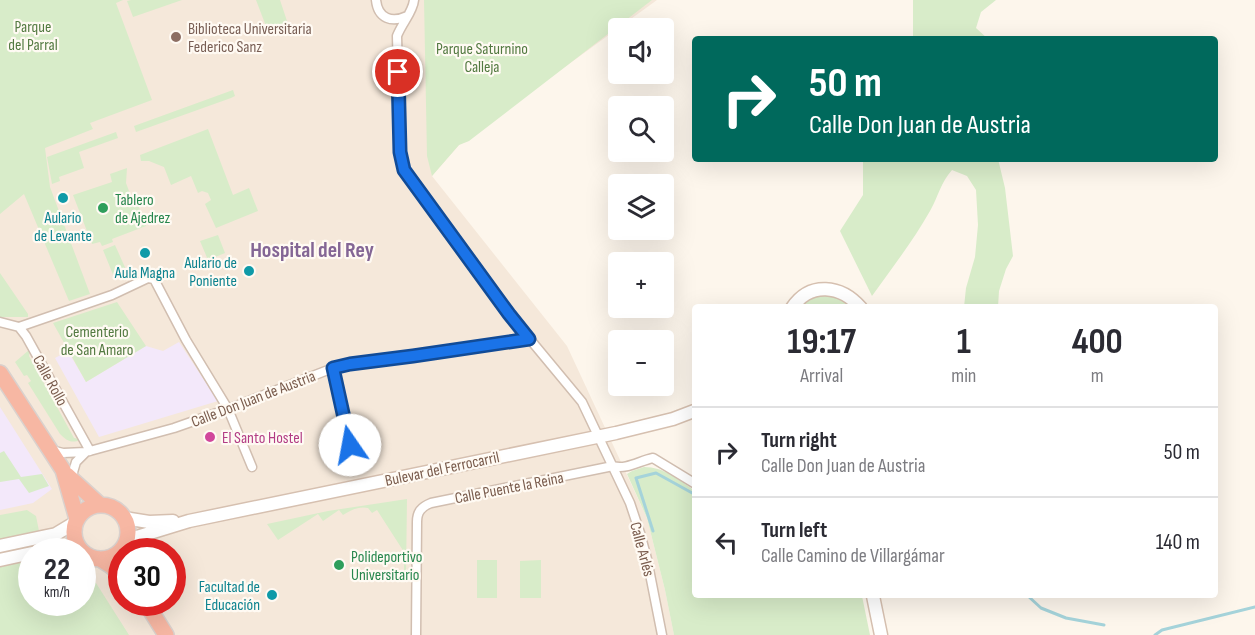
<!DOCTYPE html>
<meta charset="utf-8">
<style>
body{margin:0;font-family:"Sofia Sans Condensed",sans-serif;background:#f2f2f3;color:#2b2b33;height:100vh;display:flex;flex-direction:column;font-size:22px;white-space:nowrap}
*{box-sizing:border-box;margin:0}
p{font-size:20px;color:#7c7c81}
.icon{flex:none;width:33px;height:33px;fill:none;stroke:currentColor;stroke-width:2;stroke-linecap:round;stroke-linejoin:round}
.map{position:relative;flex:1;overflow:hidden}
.drawer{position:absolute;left:692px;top:304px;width:526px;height:294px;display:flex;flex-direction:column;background:#fff;border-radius:6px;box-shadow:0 6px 24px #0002}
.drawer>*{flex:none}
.guide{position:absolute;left:692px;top:36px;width:526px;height:126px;border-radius:6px;box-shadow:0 6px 24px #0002;background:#00695c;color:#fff;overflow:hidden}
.buttons{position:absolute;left:608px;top:18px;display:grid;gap:12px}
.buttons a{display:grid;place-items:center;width:66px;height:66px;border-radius:6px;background:#fff;box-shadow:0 6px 24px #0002;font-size:30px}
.speed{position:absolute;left:18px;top:538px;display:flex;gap:12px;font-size:30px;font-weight:700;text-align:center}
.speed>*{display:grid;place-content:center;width:78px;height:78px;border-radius:50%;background:#fff;box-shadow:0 6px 24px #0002;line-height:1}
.speed small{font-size:15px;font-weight:400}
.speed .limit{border:9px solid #d22;background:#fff;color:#111}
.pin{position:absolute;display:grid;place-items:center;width:51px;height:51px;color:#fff;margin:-26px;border:3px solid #fff;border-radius:50%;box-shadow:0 2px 6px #0007}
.me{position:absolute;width:66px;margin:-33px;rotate:348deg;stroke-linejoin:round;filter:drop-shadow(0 0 4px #0008)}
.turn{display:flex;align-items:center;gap:21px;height:126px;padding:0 18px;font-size:27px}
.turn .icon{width:78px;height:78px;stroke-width:2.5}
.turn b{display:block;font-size:42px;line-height:51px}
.eta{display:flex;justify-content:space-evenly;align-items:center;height:102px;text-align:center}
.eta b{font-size:36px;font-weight:700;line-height:42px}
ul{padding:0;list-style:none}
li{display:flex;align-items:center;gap:18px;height:90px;padding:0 18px;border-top:2px solid #e1e1e2}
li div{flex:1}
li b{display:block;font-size:22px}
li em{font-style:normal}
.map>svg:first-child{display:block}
.residential{fill:#f5e8da;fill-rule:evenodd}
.education{fill:#f3e8fa}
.green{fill:#d8ecc9}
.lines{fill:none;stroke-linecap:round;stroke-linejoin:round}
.stream{stroke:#a5d3da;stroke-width:3}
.street-casing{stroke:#d1beb0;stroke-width:11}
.secondary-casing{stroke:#d6c0b0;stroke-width:15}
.highway-casing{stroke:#dad1cd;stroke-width:18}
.street{stroke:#fff;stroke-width:8}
.secondary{stroke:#fff;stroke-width:12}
.highway{stroke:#f7b7a3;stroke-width:15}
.route-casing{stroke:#114b97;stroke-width:15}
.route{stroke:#1a73e8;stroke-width:10}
.education-dot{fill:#8d6e63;stroke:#fffaf3;stroke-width:2}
.culture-dot{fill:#0f9aa8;stroke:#fffaf3;stroke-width:2}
.leisure-dot{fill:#2e9e5b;stroke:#fffaf3;stroke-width:2}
.hotel-dot{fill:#d1479c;stroke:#fffaf3;stroke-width:2}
.labels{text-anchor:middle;stroke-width:4.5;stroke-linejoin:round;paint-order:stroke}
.park-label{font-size:16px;fill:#537a41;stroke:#fffaf3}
.education-label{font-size:16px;fill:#785e54;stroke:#fffaf3;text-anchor:start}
.leisure-label{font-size:16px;fill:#27864d;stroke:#fffaf3;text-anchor:start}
.culture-label{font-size:16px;fill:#0d838f;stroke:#fffaf3}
.street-label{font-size:16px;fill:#7a5c4d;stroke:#fffaf3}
.hotel-label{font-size:16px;fill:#b23c85;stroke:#fffaf3;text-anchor:start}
.district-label{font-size:22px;font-weight:bold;fill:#846695;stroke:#fffaf3}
</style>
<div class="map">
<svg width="1255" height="635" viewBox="0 0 1255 635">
<rect width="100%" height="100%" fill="#fdf6ec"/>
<path class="residential" d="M0 0H657L467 138 459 145 432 176 567 346 647 518 665 590 674 635H0ZM32 552H82V603H32ZM122 552H172V603H122Z"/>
<path class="education" d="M179 342 218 401 99 437 55 358 68 351 86 382 146 346 163 351Z
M0 407 52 489 33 503 0 510Z"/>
<path class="green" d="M0 0H123L116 3 152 100 90 123 93 129 45 148 50 187 90 294 69 301 24 194 0 214Z
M131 0H182L133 17 127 1Z
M256 0H280L289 27 269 34Z
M424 0H652L469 141 459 145 432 176 427 156Z
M913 0H996L981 12 976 28 988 39H913Z
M233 90 235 96 231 98 136 132 134 126Z
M208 129 233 195 249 188 258 211 216 228 205 204 211 200 208 193 202 191 198 193 191 176 171 185 164 167 149 161H141L140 155Z
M116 132 118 138 79 152 84 168 59 177 60 181 52 184 47 157Z
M863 159H998L1005 188 1013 256 1006 269 999 291 998 307H964L966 288 975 257 978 225 976 190 967 176 952 170C941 182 938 197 930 211 913 241 892 268 872 296L840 231 863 195Z
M127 168 126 183 132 199H136L146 226 112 239 113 242 102 246 100 242 92 244 73 195 112 182 110 174Z
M218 235 225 253 208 260 200 241Z
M115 245 128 274 118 279 114 277 103 250Z
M0 273 28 314V317H0Z
M829 292 856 308H795L806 298Z
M117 302 146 346 86 382 53 323Z
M29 350 30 351 29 356 74 438 79 439 80 440C71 444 66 440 60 434L28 383 31 381 27 375 24 376 15 362Z
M4 451 21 477 42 474 49 486 29 493 19 479 0 482V453Z
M644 467C664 467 677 479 694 490V596H862L870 635H674L665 590 647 518 627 474 632 471Z
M407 499 406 575H404V552L377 510 372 513 368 508C359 506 351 510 343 515L339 510 323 521 318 514 278 540 267 524 328 511Z
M27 510 36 516 39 531 0 540V515Z
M31 560 32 603H82L83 579 96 583 129 635H0V566Z
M477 560H497V598H477Z
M541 560V598H520V561Z"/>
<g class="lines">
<path class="stream" d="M653 531 636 478 656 473 694 494
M1028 596 1041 608 1066 618 1104 625
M1155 635 1162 630 1255 607"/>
<defs>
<path id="street" d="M376 0C378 19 392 23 407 16
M414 0C413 12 402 23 397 36L400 152 401 161 404 170 509 314 582 402 630 503 640 533 647 559 662 635
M0 322 19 327 26 336 90 451
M19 327 112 295 148 278 154 279 186 340 228 409 252 467
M333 368 350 445
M51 450 63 453 86 452 174 428 228 409 333 368 350 364 413 356 529 339
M71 479 76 462 86 452
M416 635 417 522C417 512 421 507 431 503L613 466C626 470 639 461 653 458L694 483"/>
<path id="secondary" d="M792 308C810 281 841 285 861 308
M124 518 149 522 173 521
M127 540 189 521 616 433 673 419 694 411
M0 546 56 534 76 522
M38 552 60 548 83 552
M0 560 32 553
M873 596 881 635"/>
<path id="highway" d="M0 373 63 470 77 519
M67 475 100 505
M74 532a27 27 0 1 1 54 0a27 27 0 1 1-54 0Z
M100 559 111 566 122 575
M146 603 166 635"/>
</defs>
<use href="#street" class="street-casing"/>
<use href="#secondary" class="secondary-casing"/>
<use href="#highway" class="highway-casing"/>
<use href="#street" class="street"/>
<use href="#secondary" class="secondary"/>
<use href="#highway" class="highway"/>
</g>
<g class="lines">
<defs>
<path id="route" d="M350 445 333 368 350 364 413 356 529 339 509 314 404 170 400 152 398 72"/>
</defs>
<use href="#route" class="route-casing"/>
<use href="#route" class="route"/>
</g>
<circle class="education-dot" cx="176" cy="37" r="6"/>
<g class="culture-dot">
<circle cx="63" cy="198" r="6"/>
<circle cx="145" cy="253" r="6"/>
<circle cx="249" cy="271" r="6"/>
<circle cx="272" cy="595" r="6"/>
</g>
<g class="leisure-dot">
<circle cx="103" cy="208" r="6"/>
<circle cx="339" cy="565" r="6"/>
</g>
<circle class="hotel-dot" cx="210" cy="437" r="6"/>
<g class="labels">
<g class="park-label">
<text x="33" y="32">Parque<tspan x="33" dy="18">del Parral</tspan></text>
<text x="482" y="54">Parque Saturnino<tspan x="482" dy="18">Calleja</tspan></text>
<text x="97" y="337">Cementerio<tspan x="97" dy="18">de San Amaro</tspan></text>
</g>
<g class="education-label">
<text x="188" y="34">Biblioteca Universitaria<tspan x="188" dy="18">Federico Sanz</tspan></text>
</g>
<g class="leisure-label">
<text x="115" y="205">Tablero<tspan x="115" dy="18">de Ajedrez</tspan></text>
<text x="351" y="562">Polideportivo<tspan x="351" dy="18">Universitario</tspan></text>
</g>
<g class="culture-label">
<text x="63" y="223">Aulario<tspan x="63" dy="18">de Levante</tspan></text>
<text x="237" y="268" text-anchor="end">Aulario de<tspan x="237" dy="18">Poniente</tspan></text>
<text x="145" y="278">Aula Magna</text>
<text x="260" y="592" text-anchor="end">Facultad de<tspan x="260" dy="18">Educación</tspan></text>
</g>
<g class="street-label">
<text transform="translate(51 380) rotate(61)" y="6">Calle Rollo</text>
<text transform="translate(253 398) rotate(-21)" y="6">Calle Don Juan de Austria</text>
<text transform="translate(442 468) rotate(-12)" y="6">Bulevar del Ferrocarril</text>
<text transform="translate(509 487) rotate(-11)" y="6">Calle Puente la Reina</text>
<text transform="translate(643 549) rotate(75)" y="6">Calle Arlés</text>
</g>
<g class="hotel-label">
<text x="222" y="443">El Santo Hostel</text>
</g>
<g class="district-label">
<text x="312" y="257">Hospital del Rey</text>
</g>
</g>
</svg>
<div class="buttons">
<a><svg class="icon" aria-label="sound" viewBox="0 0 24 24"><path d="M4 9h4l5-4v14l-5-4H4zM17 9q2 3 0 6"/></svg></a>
<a><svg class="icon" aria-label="search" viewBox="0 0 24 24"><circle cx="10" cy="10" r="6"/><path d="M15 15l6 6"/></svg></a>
<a><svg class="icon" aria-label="layers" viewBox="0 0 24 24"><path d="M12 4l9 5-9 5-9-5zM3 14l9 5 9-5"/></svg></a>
<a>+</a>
<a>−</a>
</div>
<div class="speed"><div>22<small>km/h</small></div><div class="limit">30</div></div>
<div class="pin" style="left:398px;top:72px;background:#d93025"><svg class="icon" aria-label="arrive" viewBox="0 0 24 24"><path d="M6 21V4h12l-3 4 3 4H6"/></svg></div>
<svg class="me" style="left:350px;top:445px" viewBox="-20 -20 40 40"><circle r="19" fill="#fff"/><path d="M0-13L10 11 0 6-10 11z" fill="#1a73e8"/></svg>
<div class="guide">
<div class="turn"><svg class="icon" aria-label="right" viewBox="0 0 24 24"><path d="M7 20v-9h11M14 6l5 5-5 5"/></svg><div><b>50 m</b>Calle Don Juan de Austria</div></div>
</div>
<section class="drawer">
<div class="eta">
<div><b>19:17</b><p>Arrival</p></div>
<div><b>1</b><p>min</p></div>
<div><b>400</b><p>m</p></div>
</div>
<ul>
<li><svg class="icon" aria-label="right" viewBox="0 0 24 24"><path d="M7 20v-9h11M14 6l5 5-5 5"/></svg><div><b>Turn right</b><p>Calle Don Juan de Austria</p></div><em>50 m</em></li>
<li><svg class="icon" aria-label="left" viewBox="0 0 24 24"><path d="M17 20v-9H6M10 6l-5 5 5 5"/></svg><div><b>Turn left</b><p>Calle Camino de Villargámar</p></div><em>140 m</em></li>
</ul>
</section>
</div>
